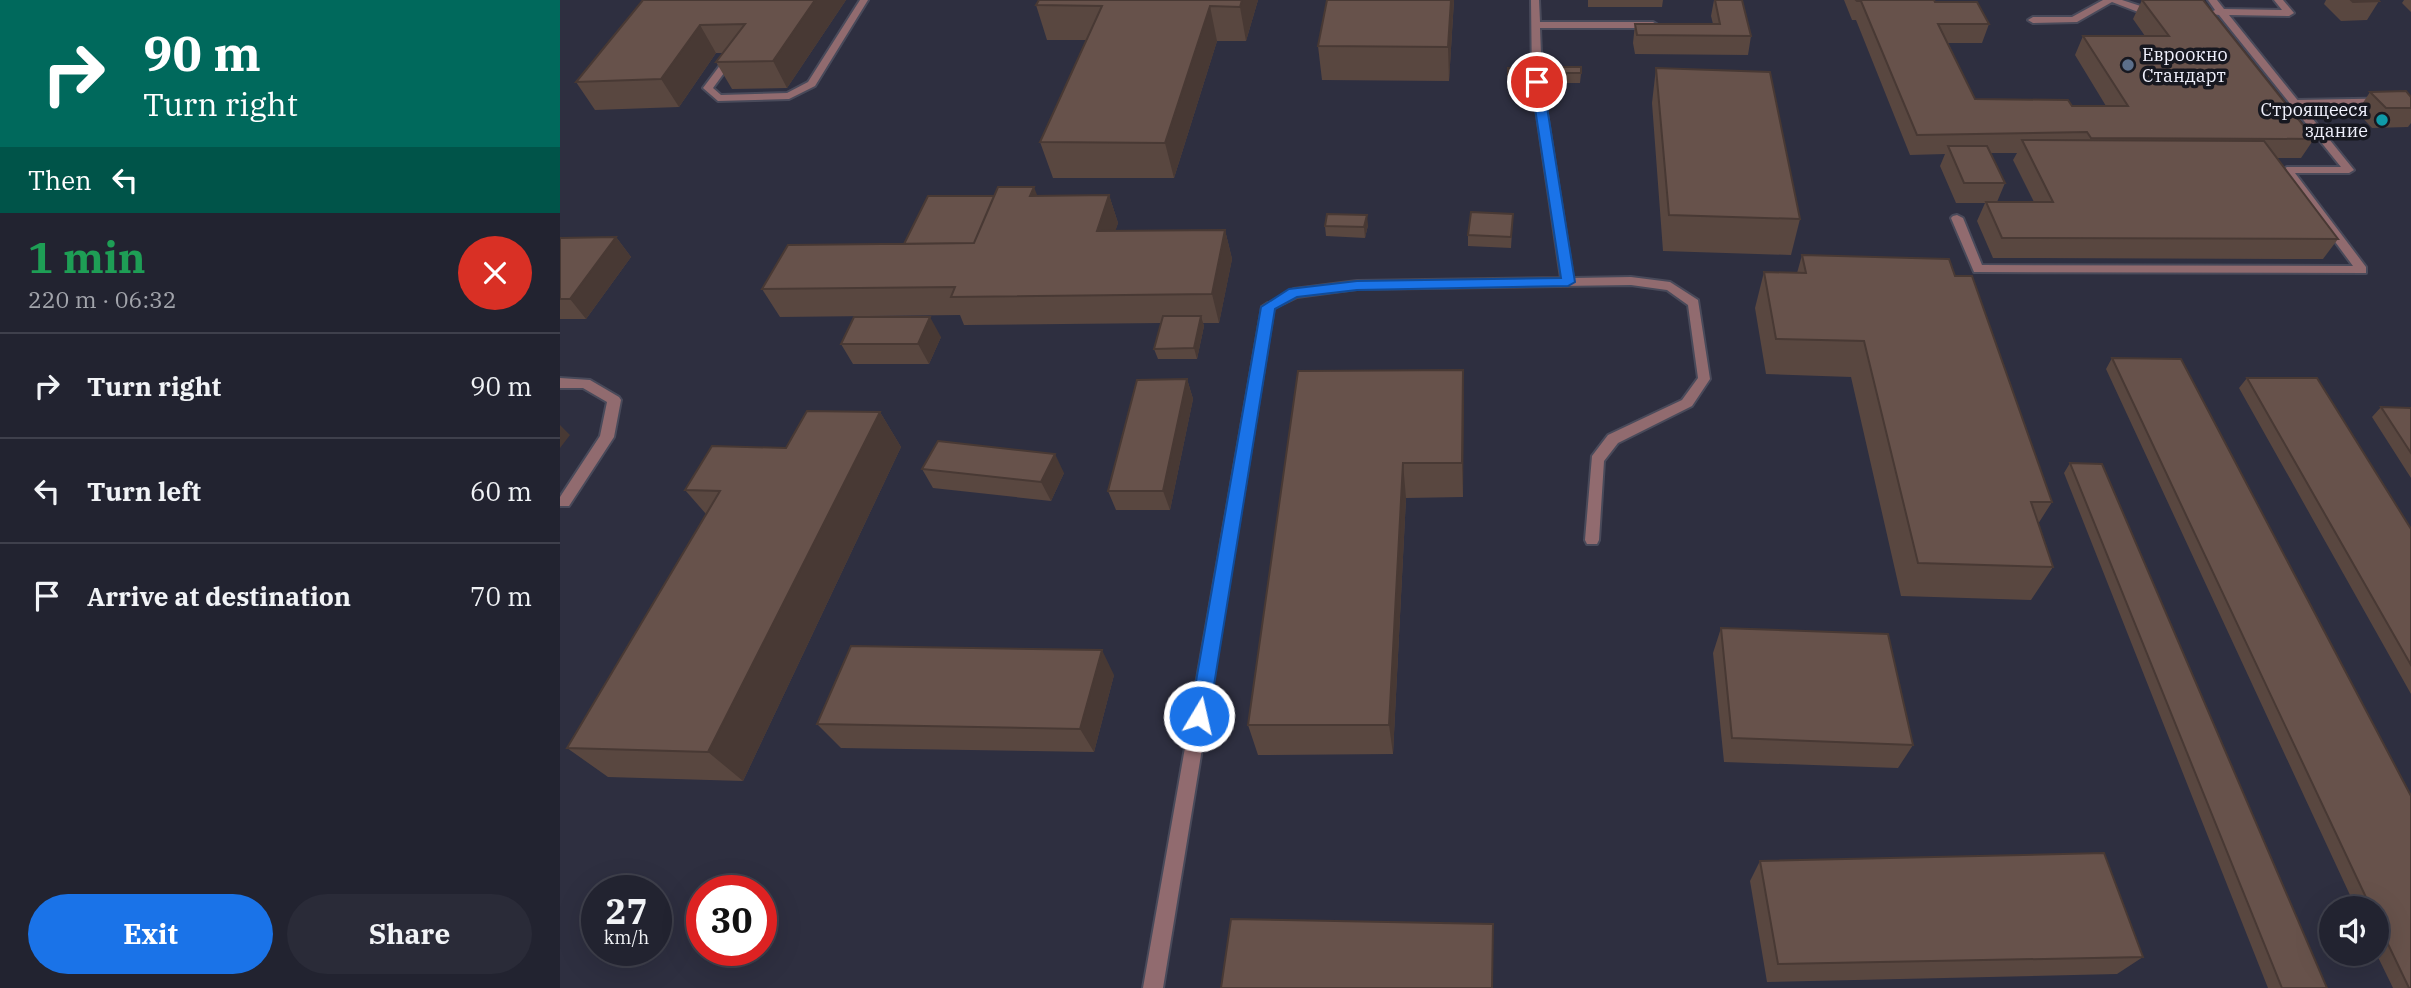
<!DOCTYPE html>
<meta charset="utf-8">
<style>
body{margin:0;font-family:"IBM Plex Serif",serif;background:#2a2b38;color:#f1f3f6;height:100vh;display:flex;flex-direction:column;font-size:26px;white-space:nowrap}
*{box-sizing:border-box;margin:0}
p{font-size:23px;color:#a2a4ab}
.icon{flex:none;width:38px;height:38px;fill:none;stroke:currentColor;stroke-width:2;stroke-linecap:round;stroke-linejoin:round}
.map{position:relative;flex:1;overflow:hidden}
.panel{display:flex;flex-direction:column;background:#222330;width:560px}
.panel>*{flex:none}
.guide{background:#00695c;color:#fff;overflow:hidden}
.buttons{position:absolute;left:1759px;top:896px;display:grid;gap:14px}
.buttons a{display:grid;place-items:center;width:70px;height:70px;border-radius:50%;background:#222330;box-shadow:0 7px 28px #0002,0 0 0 2px #3f404c;font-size:35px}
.speed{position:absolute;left:21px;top:875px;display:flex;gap:14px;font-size:35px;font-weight:700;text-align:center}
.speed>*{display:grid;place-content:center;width:91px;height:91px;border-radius:50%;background:#222330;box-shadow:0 7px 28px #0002,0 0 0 2px #3f404c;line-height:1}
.speed small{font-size:18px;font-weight:400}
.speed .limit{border:10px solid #d22;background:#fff;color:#111}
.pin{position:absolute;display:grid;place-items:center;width:60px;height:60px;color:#fff;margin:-30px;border:4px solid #fff;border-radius:50%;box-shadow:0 2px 7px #0007}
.me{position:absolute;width:77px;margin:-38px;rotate:9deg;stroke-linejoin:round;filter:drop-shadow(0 0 5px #0008)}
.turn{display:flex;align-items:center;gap:24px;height:147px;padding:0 28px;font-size:32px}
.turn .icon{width:91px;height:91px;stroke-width:2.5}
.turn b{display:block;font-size:49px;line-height:60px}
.then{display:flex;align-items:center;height:66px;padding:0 28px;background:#0003;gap:14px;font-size:26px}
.round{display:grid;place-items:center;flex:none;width:74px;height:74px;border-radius:37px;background:#2a2b38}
.headline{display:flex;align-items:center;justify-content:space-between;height:119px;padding:0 28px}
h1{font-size:42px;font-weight:700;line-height:52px;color:#1e9e55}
.action{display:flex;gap:14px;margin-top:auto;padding:14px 28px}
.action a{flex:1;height:80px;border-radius:42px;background:#1a73e8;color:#fff;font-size:28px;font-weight:700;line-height:80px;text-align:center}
.action a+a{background:#2a2b38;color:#f1f3f6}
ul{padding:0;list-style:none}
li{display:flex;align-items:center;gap:21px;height:105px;padding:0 28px;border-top:2px solid #3f404c}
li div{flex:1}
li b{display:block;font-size:26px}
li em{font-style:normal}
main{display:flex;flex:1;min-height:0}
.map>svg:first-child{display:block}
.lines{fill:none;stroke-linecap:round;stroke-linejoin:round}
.service-casing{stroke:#494a5a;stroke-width:4}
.minor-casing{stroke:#494a5a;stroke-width:4}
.service{fill:#916b6f;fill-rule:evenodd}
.minor{fill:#916b6f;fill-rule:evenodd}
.wall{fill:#594740;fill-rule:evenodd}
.shaded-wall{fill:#483934}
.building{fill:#67524b;stroke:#483934;stroke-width:2}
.route{fill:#1a73e8;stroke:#114b97;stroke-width:2}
.service-dot{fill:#5c6f8a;stroke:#171820;stroke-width:2.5}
.culture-dot{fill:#0f9aa8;stroke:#171820;stroke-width:2.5}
.labels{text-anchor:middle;stroke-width:7;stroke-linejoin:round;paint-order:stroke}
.far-poi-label{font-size:18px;fill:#f0f1fd;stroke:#171820;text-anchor:start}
</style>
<main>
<section class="panel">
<div class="guide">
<div class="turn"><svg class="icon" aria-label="right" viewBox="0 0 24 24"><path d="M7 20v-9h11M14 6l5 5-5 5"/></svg><div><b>90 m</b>Turn right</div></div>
<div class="then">Then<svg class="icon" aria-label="left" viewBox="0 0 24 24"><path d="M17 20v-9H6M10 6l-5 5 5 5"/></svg></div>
</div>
<div class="headline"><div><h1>1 min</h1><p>220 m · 06:32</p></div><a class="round" style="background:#d93025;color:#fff"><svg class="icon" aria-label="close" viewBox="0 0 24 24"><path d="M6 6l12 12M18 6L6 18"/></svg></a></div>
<ul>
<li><svg class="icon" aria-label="right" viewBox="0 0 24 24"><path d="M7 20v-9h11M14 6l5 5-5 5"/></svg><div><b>Turn right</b></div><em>90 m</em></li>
<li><svg class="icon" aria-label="left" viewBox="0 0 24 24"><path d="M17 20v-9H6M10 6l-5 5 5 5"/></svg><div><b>Turn left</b></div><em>60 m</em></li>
<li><svg class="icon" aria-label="arrive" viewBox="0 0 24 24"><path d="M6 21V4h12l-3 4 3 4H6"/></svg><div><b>Arrive at destination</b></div><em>70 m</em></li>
</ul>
<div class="action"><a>Exit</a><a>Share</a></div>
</section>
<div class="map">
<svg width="1851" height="988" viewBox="0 0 1851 988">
<rect width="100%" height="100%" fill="#2e2f40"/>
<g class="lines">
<defs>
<path id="service" d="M300 0H308L255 86 229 99 158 101 143 88 164 60 167 59 172 62 153 88 161 95 227 93 248 82Z
M971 0H979L980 22H1093L1098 25 1093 28H980L982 82 1013 278 1071 277 1110 282 1138 300 1150 379 1132 406 1058 443 1044 461 1039 540 1037 544H1027L1025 540 1032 456 1048 435 1122 400 1138 378 1128 305 1107 290 1071 285 797 289 737 297 708 311 702 307 734 289 797 281 1001 278 972 82Z
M1543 0H1562L1599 12 1586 15 1552 2 1517 22 1473 23 1468 20 1473 17H1512Z
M1648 0H1657L1664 9 1722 10 1714 0H1723L1734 13 1729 16 1669 15 1794 170 1789 173H1735L1806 267V273L1414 272 1391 218 1393 216 1397 215 1403 218 1422 265 1793 266 1722 170 1727 167H1781L1659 15 1653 14 1651 12 1655 10Z
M0 378 30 380 59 397 61 400 54 437 9 506H0V497L40 436 47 402 23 388H0Z"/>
<path id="minor" d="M1851 98V104L1735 106 1730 103 1735 100Z
M708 303 714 307 603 988H583L702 307Z"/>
</defs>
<use href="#service" class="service-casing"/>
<use href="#minor" class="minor-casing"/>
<use href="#service" class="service"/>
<use href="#minor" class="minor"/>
</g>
<path class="wall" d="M83 0H286L227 88 172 89 156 62 163 53H156L119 107 35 110 16 82Z
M698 0 686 41H657L614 178H493L480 142 526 40H487L476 5Z
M767 0H894L889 81 762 80 758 46Z
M1028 0H1103L1102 7H1028Z
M1154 0H1182L1191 36 1188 55 1075 54 1073 43 1075 24H1153L1151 16Z
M1284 0H1374L1375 2 1429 24 1422 43H1388L1415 99 1512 106H1546L1515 55 1523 36H1585L1573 19 1582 0 1754 139 1741 158H1717L1778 239 1763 259 1433 258 1417 221 1425 203H1396L1380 166 1385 154 1350 155 1296 20H1292ZM1431 153H1457L1453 160 1474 202H1437L1445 183Z
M1766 0H1818L1819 1 1807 20 1781 21 1764 4Z
M1844 0H1851V12L1842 3Z
M1002 67 1021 73 1020 83H1002Z
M948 68H964V85H947Z
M1096 68 1240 219 1231 255 1103 251 1092 103Z
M1810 92 1851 97V123L1848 127 1812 128 1797 112Z
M477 195H549L558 223 555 231 665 230 672 259 659 323H643L644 326 637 359H598L594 349 601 323 404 325 400 315 220 317 202 289 344 244Z
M953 214 951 248 908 246V235Z
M808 225 805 238 766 236 765 226Z
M56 237 71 257 26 319H0V238Z
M1242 255 1395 276 1492 502 1478 524 1493 567 1471 600 1341 596 1291 377 1206 374 1195 308 1204 272 1237 273Z
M381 337 369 364H293L281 344Z
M1552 358 1621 359 1851 796V988H1833L1816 953V908H1796L1546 369Z
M903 370V497L846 498 833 754 698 755 688 725 738 371Z
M1687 378 1851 529V694L1679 388Z
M627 379 633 399 610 510H556L548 491Z
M1821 407 1851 408V478L1812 417Z
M320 412 341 447 183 781 48 777 7 748 146 514 125 490 226 448Z
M1510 463 1767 988H1708L1504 473Z
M362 469 504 473 491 501 373 488Z
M1161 628 1353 745 1338 768 1164 762 1153 653Z
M554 675 534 752 281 748 257 724Z
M1200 861 1583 957 1557 974 1207 982 1190 881Z"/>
<path class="shaded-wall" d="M255 0H286L227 88 213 61Z
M682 0H698L686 41 680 7Z
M891 0H894L889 81 888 47Z
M650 6 657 41 614 178 605 143Z
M140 25 156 53 119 107 101 79Z
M474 187 485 216 470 196Z
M549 195 558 223 546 260 537 231Z
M807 215 808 225 805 238 804 227Z
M665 230 672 259 659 323 652 294Z
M56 237 71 257 26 319 10 299Z
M641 316 644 326 637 359 634 348Z
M370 317 381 337 369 364 358 344Z
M903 370 904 405 903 497 902 463Z
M627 379 633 399 610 510 603 491Z
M320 412 341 447 183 781 148 752Z
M0 425 10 435 0 448Z
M495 454 504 473 491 501 481 482Z
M843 463 846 498 833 754 829 725Z
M542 650 554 675 534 752 520 729Z"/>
<path class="building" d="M83 0H255L213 61 156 62 185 24 140 25 101 79 16 82Z
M479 0H682L680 7 650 6 605 143 480 142 542 6 476 5Z
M767 0H891L888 47 758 46Z
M1155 0H1182L1191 36 1077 35 1075 24H1160Z
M1296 0H1374L1375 2H1417L1429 24H1378L1415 99 1508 100 1512 106H1568L1523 36H1609L1582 0H1643L1754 139 1531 138 1527 132 1357 135 1301 1H1297Z
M1791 0H1818L1819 1 1793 2Z
M1002 67H1021V73H1003Z
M948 68H964L965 75H948Z
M1096 68 1210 72 1240 219 1109 215Z
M1846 91 1851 97V108H1826L1810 92Z
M1462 140 1704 141 1778 239 1442 238 1426 202H1493Z
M1388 146H1427L1445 183H1404Z
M438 187H474L470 196 549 195 537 231 665 230 652 294 391 297 395 287 202 289 228 245 414 243Z
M368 196H434L414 243 344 244Z
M911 212 953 214 951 237 908 235Z
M767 214 807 215 804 227 765 226Z
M56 237 10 299H0V238Z
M1242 255 1389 259 1395 276H1412L1492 502H1471L1493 567 1358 563 1304 341 1216 339 1204 272 1246 273Z
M603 316H641L634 348 594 349Z
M294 317H370L358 344H281Z
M1552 358 1621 359 1851 796V988H1849L1816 919V908H1811Z
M903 370 902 463H843L829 725H688L738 371Z
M1687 378H1757L1851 529V665Z
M627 379 603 491H548L577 380Z
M1821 407 1851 408V453Z
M247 411 320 412 148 752 7 748 160 491 125 490 152 446 226 448Z
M378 441 495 454 481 482 362 469Z
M1510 463 1542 464 1767 988H1722Z
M1161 628 1328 634 1353 745 1172 738Z
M291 646 542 650 520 729 257 724Z
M1544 853 1583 957 1218 964 1200 861Z
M671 919 933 924 932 988H661Z"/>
<path class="route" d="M977 78 983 82 1015 282 1008 286 797 290 737 297 715 309 649 716 646 722 639 724 633 722 630 716 701 307 729 289 797 281 1001 278 971 82Z"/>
<circle class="service-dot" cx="1568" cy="65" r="7"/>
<circle class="culture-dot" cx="1822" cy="120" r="7"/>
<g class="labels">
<g class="far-poi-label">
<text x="1582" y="61">Евроокно<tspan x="1582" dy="21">Стандарт</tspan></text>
<text x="1808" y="116" text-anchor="end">Строящееся<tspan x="1808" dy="21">здание</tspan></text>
</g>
</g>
</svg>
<div class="buttons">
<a><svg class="icon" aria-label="sound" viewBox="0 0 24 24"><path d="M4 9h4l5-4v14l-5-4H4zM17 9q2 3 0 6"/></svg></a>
</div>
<div class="speed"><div>27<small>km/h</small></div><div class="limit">30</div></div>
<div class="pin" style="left:977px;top:82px;background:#d93025"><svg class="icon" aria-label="arrive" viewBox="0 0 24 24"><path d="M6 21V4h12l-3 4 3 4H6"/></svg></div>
<svg class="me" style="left:639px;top:716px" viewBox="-20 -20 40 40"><circle r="17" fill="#1a73e8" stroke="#fff" stroke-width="3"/><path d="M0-11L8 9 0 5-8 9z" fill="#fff"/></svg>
</div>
</main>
